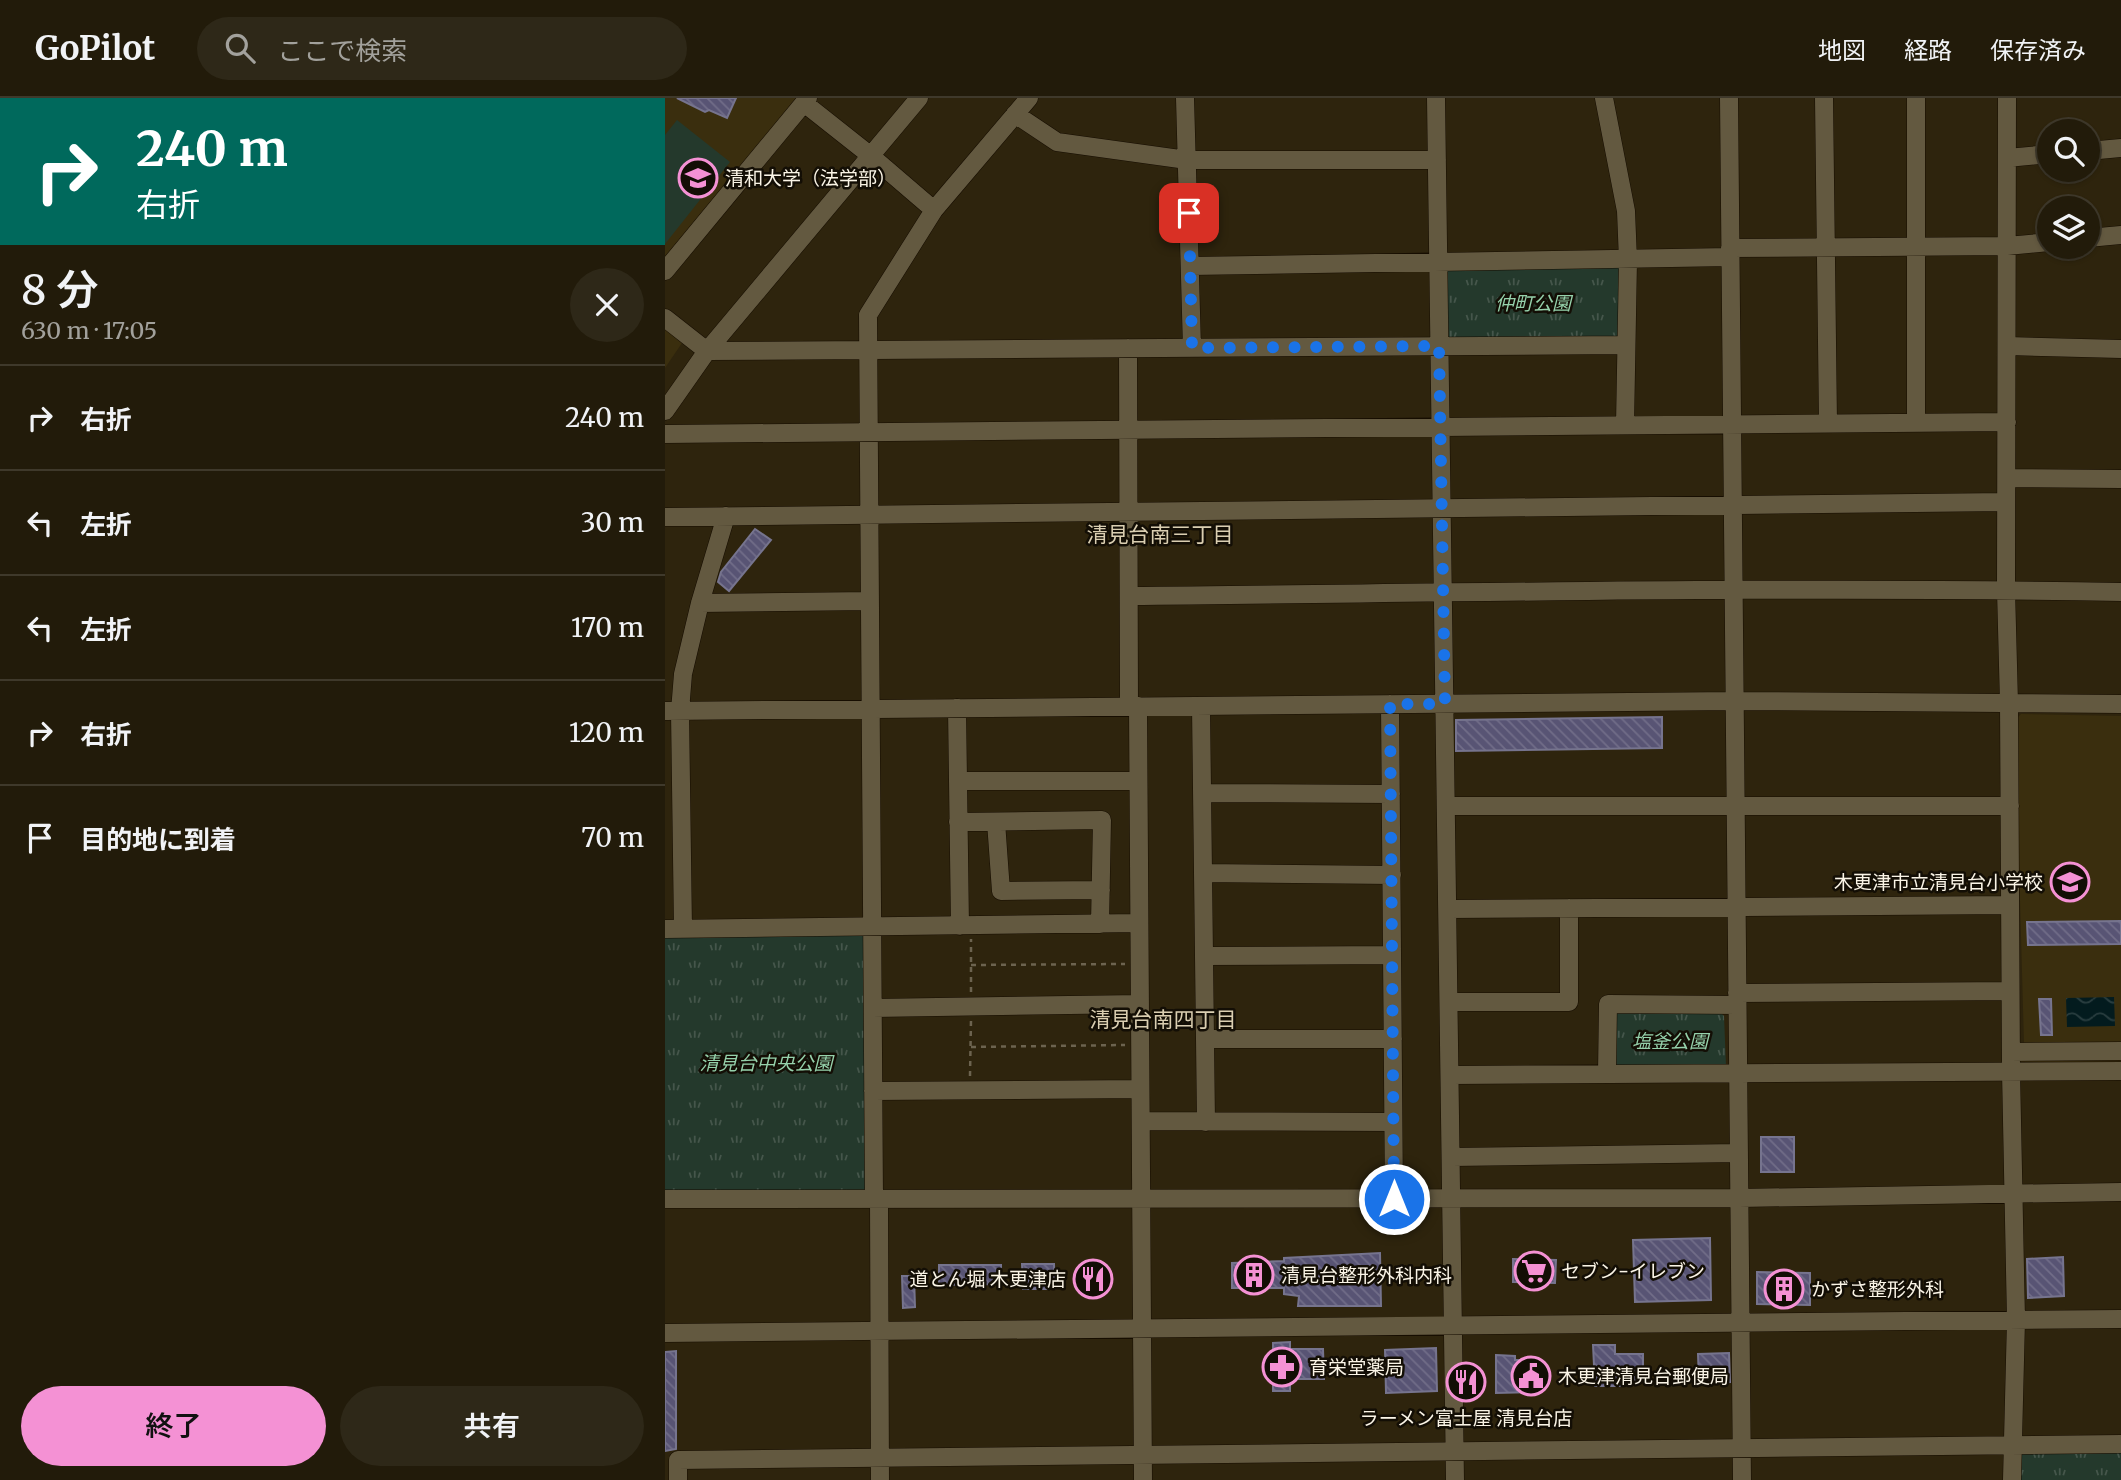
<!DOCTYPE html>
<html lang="ja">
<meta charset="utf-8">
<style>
body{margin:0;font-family:Merriweather,"Noto Sans JP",serif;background:#2e2818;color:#f1f3f6;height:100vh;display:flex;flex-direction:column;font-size:26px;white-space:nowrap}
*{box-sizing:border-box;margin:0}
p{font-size:23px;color:#a2a19c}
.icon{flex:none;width:38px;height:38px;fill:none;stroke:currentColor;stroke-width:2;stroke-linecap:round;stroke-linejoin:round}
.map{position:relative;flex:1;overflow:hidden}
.side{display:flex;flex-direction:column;background:#221b0a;width:665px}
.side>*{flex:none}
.hud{background:#00695c;color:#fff;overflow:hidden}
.buttons{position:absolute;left:1372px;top:21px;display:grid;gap:14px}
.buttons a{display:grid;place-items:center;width:63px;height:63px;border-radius:50%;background:#221b0a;box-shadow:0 2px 5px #0004,0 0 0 2px #3f392b;font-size:35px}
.pin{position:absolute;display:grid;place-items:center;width:60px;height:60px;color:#fff;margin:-30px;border-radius:14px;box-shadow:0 4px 10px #0006}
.me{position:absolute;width:77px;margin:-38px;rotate:0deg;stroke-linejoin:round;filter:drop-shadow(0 0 5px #0008)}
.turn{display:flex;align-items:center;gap:24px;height:147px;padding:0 21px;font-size:32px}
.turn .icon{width:91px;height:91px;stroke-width:2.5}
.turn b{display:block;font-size:49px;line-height:60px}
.round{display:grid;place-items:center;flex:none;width:74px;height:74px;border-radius:37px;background:#2e2818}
.head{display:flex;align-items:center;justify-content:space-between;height:119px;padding:0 21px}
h1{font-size:42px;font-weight:600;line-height:52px}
.button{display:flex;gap:14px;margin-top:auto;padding:14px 21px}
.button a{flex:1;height:80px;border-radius:42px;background:#f491d4;color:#111;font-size:28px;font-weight:600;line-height:80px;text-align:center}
.button a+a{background:#2e2818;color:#f1f3f6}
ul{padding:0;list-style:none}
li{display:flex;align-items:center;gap:21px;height:105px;padding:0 21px;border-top:2px solid #3f392b}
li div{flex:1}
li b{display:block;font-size:26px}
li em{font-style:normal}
header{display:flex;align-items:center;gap:42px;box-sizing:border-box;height:98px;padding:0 35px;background:#221b0a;border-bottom:2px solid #3f392b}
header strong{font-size:33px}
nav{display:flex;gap:38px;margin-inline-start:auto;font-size:24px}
.search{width:490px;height:63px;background:#2e2818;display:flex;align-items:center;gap:18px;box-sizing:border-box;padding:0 24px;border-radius:38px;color:#a2a19c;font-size:26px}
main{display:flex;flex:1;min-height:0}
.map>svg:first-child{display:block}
.built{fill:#3a2e0e}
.grass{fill:url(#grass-tufts)}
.garden{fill:#24392c}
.water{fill:url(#water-waves)}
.building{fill:url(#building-back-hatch);stroke:#76748e;stroke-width:2}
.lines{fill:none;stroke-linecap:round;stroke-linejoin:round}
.minor-casing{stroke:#160d00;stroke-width:19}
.path{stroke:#6c634f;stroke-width:2.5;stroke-dasharray:5 5;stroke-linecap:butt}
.minor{stroke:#635940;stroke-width:18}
.route{stroke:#1a73e8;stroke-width:12;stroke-dasharray:0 21.6}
.labels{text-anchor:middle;stroke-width:5;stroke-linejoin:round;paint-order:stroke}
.poi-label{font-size:19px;fill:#faf4e6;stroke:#130e05;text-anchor:start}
.park-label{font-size:19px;font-style:italic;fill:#95d1ab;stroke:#130e05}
.neighbourhood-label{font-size:21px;fill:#daceb1;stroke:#130e05}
</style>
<header>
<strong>GoPilot</strong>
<div class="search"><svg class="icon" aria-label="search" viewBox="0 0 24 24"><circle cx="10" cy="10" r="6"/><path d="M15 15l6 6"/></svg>ここで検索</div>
<nav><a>地図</a><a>経路</a><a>保存済み</a></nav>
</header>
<main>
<section class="side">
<div class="hud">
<div class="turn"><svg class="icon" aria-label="right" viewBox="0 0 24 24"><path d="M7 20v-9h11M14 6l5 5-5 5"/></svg><div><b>240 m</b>右折</div></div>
</div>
<div class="head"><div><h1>8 分</h1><p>630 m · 17:05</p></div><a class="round"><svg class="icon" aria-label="close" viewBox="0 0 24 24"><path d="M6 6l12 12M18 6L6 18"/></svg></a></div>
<ul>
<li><svg class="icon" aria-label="right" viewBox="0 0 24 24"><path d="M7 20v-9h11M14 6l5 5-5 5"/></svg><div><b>右折</b></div><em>240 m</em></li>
<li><svg class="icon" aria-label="left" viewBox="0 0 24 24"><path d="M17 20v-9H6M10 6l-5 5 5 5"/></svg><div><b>左折</b></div><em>30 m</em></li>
<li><svg class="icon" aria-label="left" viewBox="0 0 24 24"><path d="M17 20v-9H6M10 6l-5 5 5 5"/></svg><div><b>左折</b></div><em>170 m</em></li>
<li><svg class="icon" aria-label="right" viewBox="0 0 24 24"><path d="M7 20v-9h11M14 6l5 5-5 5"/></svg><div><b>右折</b></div><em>120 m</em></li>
<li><svg class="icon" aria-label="arrive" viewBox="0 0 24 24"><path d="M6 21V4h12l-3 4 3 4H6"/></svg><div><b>目的地に到着</b></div><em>70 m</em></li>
</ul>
<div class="button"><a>終了</a><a>共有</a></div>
</section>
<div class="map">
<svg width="1456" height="1382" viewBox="0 0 1456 1382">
<defs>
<pattern id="grass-tufts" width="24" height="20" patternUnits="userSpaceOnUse" patternTransform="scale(1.75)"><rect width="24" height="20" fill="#24392c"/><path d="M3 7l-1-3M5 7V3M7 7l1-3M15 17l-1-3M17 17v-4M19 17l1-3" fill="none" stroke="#45564b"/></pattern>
<pattern id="water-waves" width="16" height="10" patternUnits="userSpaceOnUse" patternTransform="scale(1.75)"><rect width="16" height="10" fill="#031b1e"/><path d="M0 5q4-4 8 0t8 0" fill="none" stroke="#293d3f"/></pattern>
<pattern id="building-back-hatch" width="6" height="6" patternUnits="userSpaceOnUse" patternTransform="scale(1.75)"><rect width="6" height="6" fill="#585474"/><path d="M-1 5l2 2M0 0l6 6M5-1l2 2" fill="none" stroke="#716d88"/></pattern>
</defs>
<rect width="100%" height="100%" fill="#2e240d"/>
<path class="built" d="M0 0H131L0 159Z
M0 231 17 245 0 270Z
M1356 616 1456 618V968L1354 969 1359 946 1350 622Z"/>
<path class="grass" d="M963 162 961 247 774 248 773 164Z
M202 834 204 1095 0 1096V836Z
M952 914H1055L1059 918 1061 969 950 968Z
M1456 1354V1382H1355V1356Z"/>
<path class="garden" d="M12 22 65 64 0 146V37Z"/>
<path class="water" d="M1449 899 1450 928 1402 929 1401 900Z"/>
<path class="building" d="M12 0H71L62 20 44 12 40 14Z
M90 431 106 442 64 493 53 484 56 474Z
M997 619V650L791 653V622Z
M1456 823V846L1363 847 1362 824Z
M1374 901H1386L1387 937H1376Z
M1096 1039H1129V1074H1096Z
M1045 1140 1046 1202 970 1204 968 1142Z
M715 1155 716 1208H633L634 1198 619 1196V1190H567V1165L619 1163V1160Z
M1398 1159 1399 1198 1363 1200 1362 1161Z
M848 1161 891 1162 890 1185 848 1184Z
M357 1166H389L390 1191H358Z
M274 1167H336V1186L274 1187Z
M417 1168H439L438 1193H417Z
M1092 1174 1145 1175V1207L1092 1206Z
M237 1178H249L250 1209 238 1210Z
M625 1244V1251H658L659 1281H625V1293H608V1245Z
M928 1247H950V1256H978V1282L959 1283V1288H930Z
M771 1250 772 1293 721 1295 720 1252Z
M11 1253V1351L0 1353V1254Z
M1064 1255 1065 1284 1034 1285 1033 1256Z
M831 1257 850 1258V1262H875V1294L831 1295Z
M800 1273H808V1295H800Z"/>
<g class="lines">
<defs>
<path id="minor" d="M520 0 527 250
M771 0 790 1382
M939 0 961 113 963 162 960 327
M1064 0 1077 1382
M1159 0 1163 325
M1342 0 1341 492 1344 605 1346 973 1351 1222 1347 1382
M139 5 206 58 269 112
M350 16 392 44 522 62H772
M1423 53 1456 50
M1342 60 1384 56
M1423 140 1456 137
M1065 150 1342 148 1384 144
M525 168 1065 159
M0 173 143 0
M0 220 42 253 961 247
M1342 248 1456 251
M463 250 464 608
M0 313 42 253 254 0
M1251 325V0
M0 336 1342 324
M1342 380 1456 381
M0 419 1341 404
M464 498C794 495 1125 488 1456 494
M35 505 205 503
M725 606 729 1101
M473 608 478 1382
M536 608 541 1024
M292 610 295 828
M0 613 1069 603 1456 606
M293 683H473
M537 695 726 696
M782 708H1345
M293 724 437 722 435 826
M331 724 336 793 436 792
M538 775 727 777
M783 811 1345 807
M0 831 474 825
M18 831 15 613 18 576 35 505 61 418
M539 858 727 857
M1072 895 1345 893
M785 904H904V810
M208 910 475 906
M540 941H728
M1346 954 1456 953
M942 976 943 906 1072 907
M786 977 1456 973
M208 993 475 991
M476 1023 728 1024
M787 1059 1074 1055
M0 1101 1074 1100 1456 1094
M209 1101 203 217 269 112 364 0
M214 1101 215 1382
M0 1235 1456 1221
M13 1382V1362L1456 1346"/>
</defs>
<use href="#minor" class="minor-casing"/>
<path class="path" d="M306 867 460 866
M306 894V841
M306 949 460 947
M305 978 306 922"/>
<use href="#minor" class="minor"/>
</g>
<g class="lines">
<path class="route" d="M524 115 527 250 774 248 780 606H725L729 1101"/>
</g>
<defs>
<symbol id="university-ring" viewBox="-11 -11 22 22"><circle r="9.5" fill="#130e05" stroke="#f491d4" stroke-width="1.5"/><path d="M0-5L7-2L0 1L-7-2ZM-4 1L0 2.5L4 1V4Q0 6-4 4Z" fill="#f491d4"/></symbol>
<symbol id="school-ring" viewBox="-11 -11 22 22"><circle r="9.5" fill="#130e05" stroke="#f491d4" stroke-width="1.5"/><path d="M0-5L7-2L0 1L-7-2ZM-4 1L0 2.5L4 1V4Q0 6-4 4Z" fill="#f491d4"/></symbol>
<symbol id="supermarket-ring" viewBox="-11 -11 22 22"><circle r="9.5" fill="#130e05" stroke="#f491d4" stroke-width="1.5"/><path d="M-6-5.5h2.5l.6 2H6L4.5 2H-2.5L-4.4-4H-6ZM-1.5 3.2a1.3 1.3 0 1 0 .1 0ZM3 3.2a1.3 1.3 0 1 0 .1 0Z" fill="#f491d4"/></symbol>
<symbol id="building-ring" viewBox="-11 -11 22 22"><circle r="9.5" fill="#130e05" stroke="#f491d4" stroke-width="1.5"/><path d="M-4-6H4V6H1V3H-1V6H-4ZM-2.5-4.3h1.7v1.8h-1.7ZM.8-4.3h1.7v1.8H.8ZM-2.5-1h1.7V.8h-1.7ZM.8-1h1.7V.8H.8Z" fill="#f491d4"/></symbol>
<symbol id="restaurant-ring" viewBox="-11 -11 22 22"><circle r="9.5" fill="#130e05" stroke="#f491d4" stroke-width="1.5"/><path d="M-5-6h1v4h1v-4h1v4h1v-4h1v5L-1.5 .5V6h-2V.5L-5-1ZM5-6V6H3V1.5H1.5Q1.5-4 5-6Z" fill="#f491d4"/></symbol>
<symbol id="pharmacy-ring" viewBox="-11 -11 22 22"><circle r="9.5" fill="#130e05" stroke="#f491d4" stroke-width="1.5"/><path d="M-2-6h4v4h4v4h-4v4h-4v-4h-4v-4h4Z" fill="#f491d4"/></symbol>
<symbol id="civic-ring" viewBox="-11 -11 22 22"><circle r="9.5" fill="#130e05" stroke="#f491d4" stroke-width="1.5"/><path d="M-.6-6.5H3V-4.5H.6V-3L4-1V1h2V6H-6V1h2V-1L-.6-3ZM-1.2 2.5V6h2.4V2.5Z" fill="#f491d4"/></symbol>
</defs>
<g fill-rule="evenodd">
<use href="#university-ring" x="11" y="58" width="44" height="44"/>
<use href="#school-ring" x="1383" y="762" width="44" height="44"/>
<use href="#supermarket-ring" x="847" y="1151" width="44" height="44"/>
<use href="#building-ring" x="567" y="1155" width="44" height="44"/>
<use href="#restaurant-ring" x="406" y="1159" width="44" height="44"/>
<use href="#building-ring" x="1097" y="1169" width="44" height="44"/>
<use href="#pharmacy-ring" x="595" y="1247" width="44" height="44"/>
<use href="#civic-ring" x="844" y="1256" width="44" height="44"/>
<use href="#restaurant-ring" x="779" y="1262" width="44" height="44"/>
</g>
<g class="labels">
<g class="poi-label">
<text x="60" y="87">清和大学（法学部）</text>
<text x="1378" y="791" text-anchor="end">木更津市立清見台小学校</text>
<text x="896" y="1180">セブン-イレブン</text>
<text x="616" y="1184">清見台整形外科内科</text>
<text x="401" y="1188" text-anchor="end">道とん堀 木更津店</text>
<text x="1146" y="1198">かずさ整形外科</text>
<text x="644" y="1276">育栄堂薬局</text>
<text x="893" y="1285">木更津清見台郵便局</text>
<text x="801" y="1327" text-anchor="middle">ラーメン富士屋 清見台店</text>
</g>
<g class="park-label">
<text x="868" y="212">仲町公園</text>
<text x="1005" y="950">塩釜公園</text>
<text x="101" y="972">清見台中央公園</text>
</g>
<g class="neighbourhood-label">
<text x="495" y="444">清見台南三丁目</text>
<text x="498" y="929">清見台南四丁目</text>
</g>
</g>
</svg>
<div class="buttons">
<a><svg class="icon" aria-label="search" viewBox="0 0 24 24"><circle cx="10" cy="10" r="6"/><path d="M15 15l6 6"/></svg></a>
<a><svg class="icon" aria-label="layers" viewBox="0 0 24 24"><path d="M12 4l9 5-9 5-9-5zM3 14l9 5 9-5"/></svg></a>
</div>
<div class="pin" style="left:524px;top:115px;background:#d93025"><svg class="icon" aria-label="arrive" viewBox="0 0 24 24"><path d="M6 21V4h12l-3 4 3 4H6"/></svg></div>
<svg class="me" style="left:729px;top:1101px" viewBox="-20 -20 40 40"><circle r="17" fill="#1a73e8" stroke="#fff" stroke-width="3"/><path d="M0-11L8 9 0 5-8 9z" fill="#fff"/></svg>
</div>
</main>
